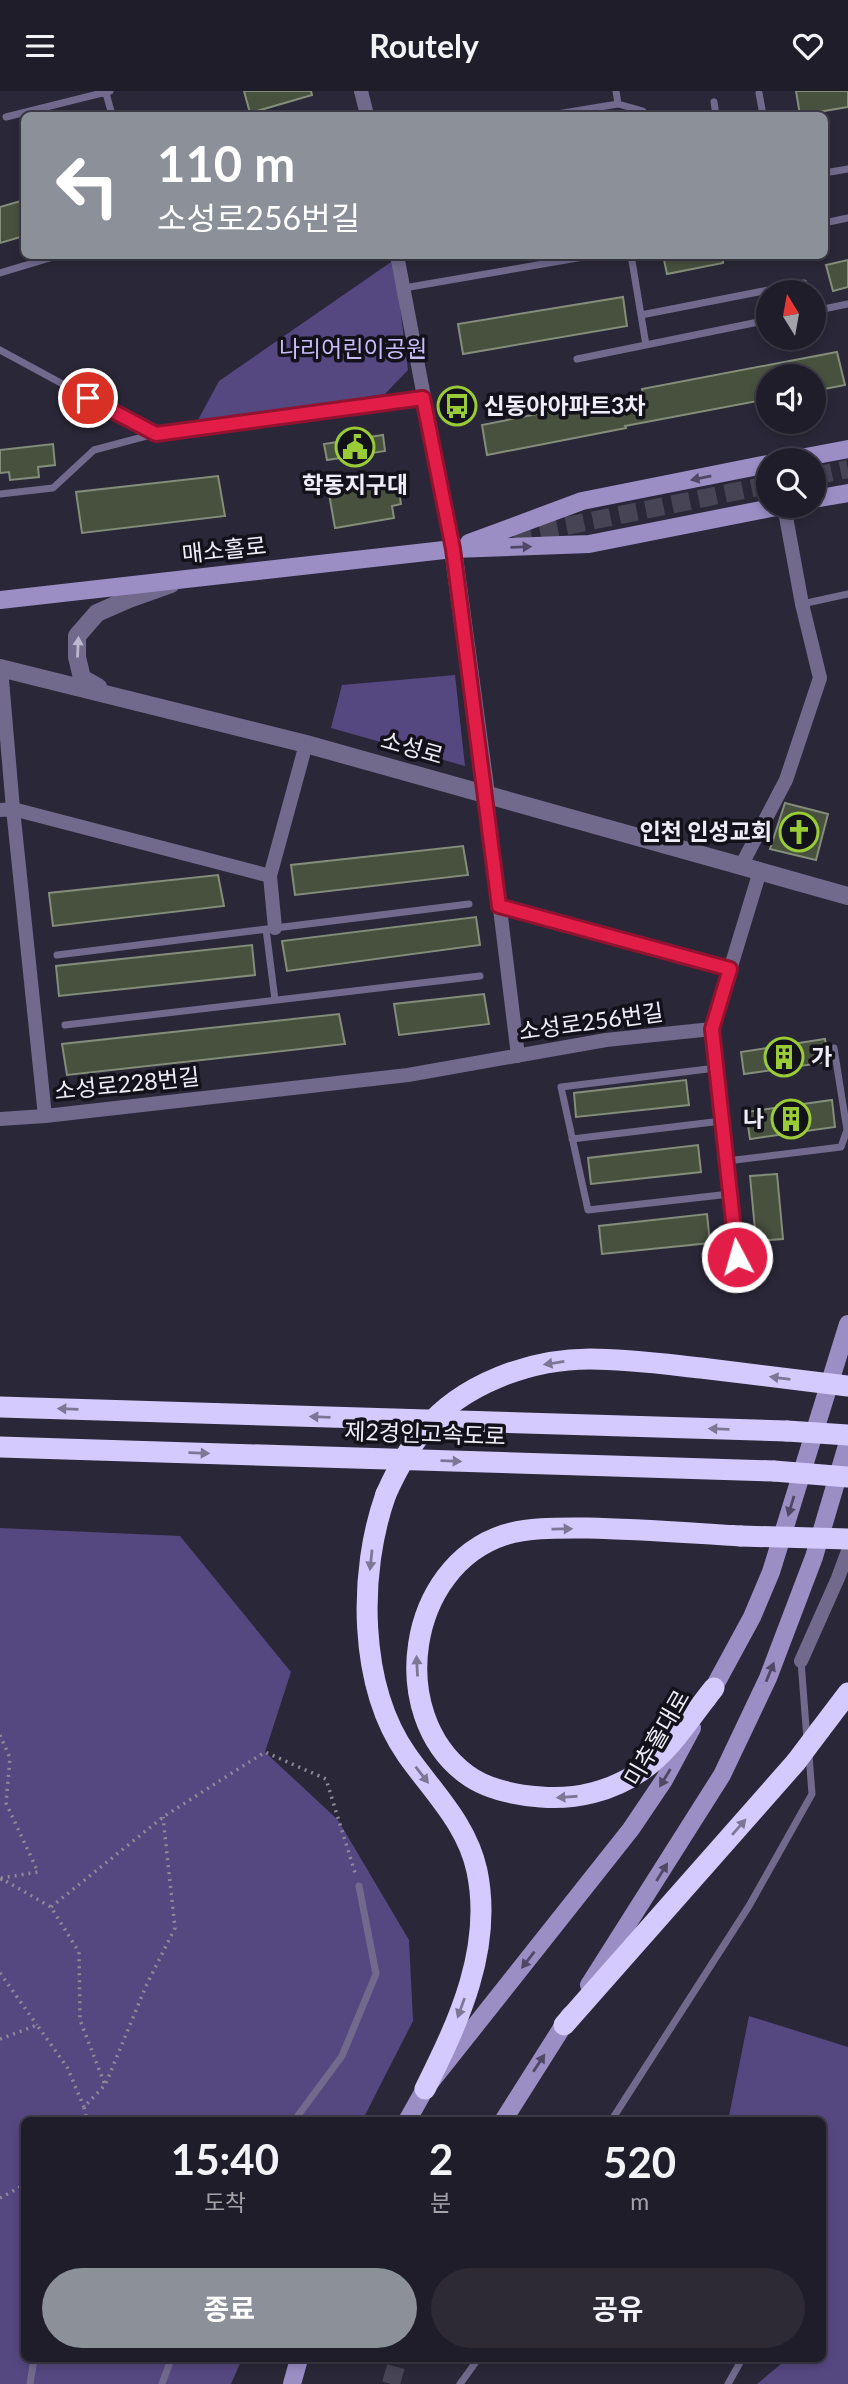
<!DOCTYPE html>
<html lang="ko">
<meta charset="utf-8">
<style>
body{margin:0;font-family:Lato,"Noto Sans KR",sans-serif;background:#2d2a36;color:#f1f3f6;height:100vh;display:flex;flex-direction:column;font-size:26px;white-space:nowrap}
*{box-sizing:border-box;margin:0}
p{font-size:23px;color:#a2a2a8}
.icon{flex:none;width:38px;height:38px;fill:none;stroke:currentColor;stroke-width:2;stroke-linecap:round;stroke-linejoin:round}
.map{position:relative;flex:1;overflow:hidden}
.side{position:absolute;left:21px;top:2026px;width:805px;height:245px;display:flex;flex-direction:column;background:#201d2a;border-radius:10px;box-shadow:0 4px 10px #0003,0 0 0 2px #3d3b47}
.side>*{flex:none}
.banner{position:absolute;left:21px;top:21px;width:807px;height:147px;border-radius:10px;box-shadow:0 4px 10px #0003,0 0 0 2px #3d3b47;background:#8c9099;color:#fff;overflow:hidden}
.needle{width:46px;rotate:349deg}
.controls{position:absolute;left:756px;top:189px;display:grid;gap:14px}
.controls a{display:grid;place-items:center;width:70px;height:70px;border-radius:50%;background:#201d2a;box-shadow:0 4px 10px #0003,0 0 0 2px #3d3b47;font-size:35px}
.pin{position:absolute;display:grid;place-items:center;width:60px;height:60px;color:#fff;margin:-30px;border:4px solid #fff;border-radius:50%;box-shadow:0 2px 7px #0007}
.me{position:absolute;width:77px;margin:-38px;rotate:354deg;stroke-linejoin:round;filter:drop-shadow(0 0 5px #0008)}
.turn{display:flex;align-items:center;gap:24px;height:147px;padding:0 21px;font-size:32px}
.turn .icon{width:91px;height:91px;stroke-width:2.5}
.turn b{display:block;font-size:49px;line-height:60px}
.eta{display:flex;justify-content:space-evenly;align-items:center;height:119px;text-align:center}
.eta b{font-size:42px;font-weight:700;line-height:49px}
.primary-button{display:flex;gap:14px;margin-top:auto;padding:14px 21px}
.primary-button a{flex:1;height:80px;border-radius:42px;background:#8c9099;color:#fff;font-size:28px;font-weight:700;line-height:80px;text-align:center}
.primary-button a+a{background:#2d2a36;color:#f1f3f6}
header{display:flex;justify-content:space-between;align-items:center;height:91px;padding:0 21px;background:#201d2a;font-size:32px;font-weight:700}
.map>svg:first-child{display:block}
.green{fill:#554780}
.building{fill:#48503e;stroke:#848d79;stroke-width:2}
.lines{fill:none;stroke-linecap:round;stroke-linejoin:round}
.secondary-tunnel{stroke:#474555;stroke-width:18;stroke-dasharray:18 9;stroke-linecap:butt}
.path{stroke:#8d8a98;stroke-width:3.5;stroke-dasharray:2 5;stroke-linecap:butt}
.service{stroke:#716a8d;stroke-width:7}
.minor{stroke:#716a8d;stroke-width:14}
.tertiary{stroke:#716a8d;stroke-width:18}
.secondary{stroke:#9a8ec5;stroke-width:18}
.motorway{stroke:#d4cafd;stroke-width:21}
.motorway-bridge{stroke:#d4cafd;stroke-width:21}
.oneway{fill:#504966}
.oneway2{fill:#bcb8cd}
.oneway3{fill:#7d7796}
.route-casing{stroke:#92132f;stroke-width:18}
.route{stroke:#e11d48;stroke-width:12}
.labels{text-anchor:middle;stroke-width:7;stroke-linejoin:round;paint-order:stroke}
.park-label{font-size:23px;fill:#c9bcfb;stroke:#131119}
.poi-label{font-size:23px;font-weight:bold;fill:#eeecf7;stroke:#131119;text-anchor:start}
.street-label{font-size:23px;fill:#eeecf7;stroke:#131119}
</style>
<header><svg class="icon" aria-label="menu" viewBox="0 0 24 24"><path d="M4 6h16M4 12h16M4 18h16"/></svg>Routely<svg class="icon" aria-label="heart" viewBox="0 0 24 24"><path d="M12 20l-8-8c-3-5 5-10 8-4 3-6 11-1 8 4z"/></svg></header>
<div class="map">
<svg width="848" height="2293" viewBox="0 0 848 2293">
<rect width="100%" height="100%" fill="#2a2738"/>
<path class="green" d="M394 169 408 279 385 303 197 331 219 290Z
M455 584 465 675 331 637 342 594Z
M0 1437 180 1445 291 1581 265 1661 338 1729 409 1849 413 1930 362 2030H24V2268H242L231 2293H0Z
M749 1925 848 1956V2293H757L787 2268H822V2030H728Z"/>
<path class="building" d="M244 0H311L312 4 250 22Z
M796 0H848V16L800 24Z
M24 109V145L0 152V116Z
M663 164H723V172L667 183Z
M848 169V196L833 200 826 174Z
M623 206 627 235 463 263 458 233Z
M837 261 845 294 814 300V285H768V308L625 335 626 337 487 364 482 334 643 302 642 298Z
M383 344 385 360 327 369 324 353Z
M53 353 55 374 38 376 39 386 10 389 9 381 0 382V359Z
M218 385 225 425 82 442 76 401Z
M397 385 401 413 392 415 394 427 335 437 328 397Z
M785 712 828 723 816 769 770 758Z
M463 755 468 784 295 804 291 774Z
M218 784 224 815 53 835 49 802Z
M476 826 480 854 287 880 282 850Z
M252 854 255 884 59 905 56 875Z
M484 903 489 933 399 944 394 913Z
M339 923 345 953 67 984 62 953Z
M825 948 828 971 744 983 741 961Z
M686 989 689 1014 576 1026 574 1002Z
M832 1009 835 1036 750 1048 746 1021Z
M698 1054 701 1081 591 1093 588 1067Z
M777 1083 783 1148 756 1150 750 1085Z
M707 1123 710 1152 602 1163 599 1135Z"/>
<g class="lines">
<path class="secondary-tunnel" d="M814 385 848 378
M487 451 768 394
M391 2293 398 2268"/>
<path class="path" d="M0 1644 10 1667 6 1712 38 1781 1 1787
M0 1789 2 1788 51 1816 79 1861 80 1929 105 1994 84 2016 87 2030
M51 1816 163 1726 265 1661 326 1688 356 1785
M0 1882 37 1934
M0 1948 37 1934 67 1976 84 2016
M106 1992 146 1895 175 1837 163 1726
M0 2107 24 2094"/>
<path class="service" d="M106 2 112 24
M759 2 763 24
M714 11 716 24
M618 13 643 20 645 24
M551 24 618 13 616 0
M6 26 110 0
M824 82 848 78
M824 132 848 127
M631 164 646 254
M0 182 60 164
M404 197 595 164
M814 220 848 213
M641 224 804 192
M0 259 155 343 423 307
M577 268 768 229
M0 403 53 397 94 359 154 343
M802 513 848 503
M266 838 275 909
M57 864 469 813
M65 934 480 885
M716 977 561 996 588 1119 730 1103
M572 1048 722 1030
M727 1070 841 1056 847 1039 834 957
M801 1570 807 1649
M294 2030 342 1965 376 1883 359 1795
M611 2030 749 1815 812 1703 809 1664
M30 2293 34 2268
M162 2293 171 2268
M460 2293 478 2268
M728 2293 742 2268"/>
<path class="minor" d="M361 0 367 24
M397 164 453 458
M1 577 13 718 45 1025
M486 703 518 965
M0 719 13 718 270 785
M741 775 786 689 820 587 802 513 784 415
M499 815 730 878
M275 837 270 785 306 653
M0 1028 45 1025 408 984 606 949 712 938
M740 1187 712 938 760 780
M801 1570 838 1487 848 1460"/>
<path class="tertiary" d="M453 458 486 703
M0 577 306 653 848 805
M98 596 82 587 77 566V545L97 522 129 508 171 493"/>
<path class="secondary" d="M790 369 848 358
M814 408 848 402
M469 452 582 410 768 373
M0 509 453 458 589 453 781 415
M707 1609 752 1526 771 1481 848 1233
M589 1894 722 1684 768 1587 814 1466 848 1351
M407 2030 425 1998 631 1738 664 1689 692 1637
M503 2030 570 1924
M292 2293 299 2268"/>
<path class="motorway" d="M0 1316 787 1340
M0 1356 774 1380
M386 1403C358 1481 358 1594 407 1664 433 1701 467 1733 477 1780 493 1857 459 1930 425 1998
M714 1597C692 1624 671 1660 641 1680 612 1700 576 1709 541 1706 515 1704 487 1699 466 1683 386 1623 407 1476 504 1444 530 1436 560 1437 588 1437 639 1438 690 1442 741 1445
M820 1639 848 1602
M564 1934 796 1671"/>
<path class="motorway-bridge" d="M787 1340 848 1344
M774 1380 848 1386
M386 1403C396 1381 408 1358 424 1339 462 1293 530 1268 590 1268 627 1268 664 1273 701 1277 750 1283 799 1289 848 1295
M741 1445 848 1448
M796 1671 820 1639"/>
</g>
<defs><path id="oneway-solid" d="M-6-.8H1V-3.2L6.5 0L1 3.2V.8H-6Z" transform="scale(1.75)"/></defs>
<g class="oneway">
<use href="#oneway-solid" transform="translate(701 387) rotate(169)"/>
<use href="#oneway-solid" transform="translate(521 456) rotate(-2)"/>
<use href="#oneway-solid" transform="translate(791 1415) rotate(107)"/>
<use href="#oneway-solid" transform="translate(770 1581) rotate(-68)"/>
<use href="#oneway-solid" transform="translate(665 1687) rotate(121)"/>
<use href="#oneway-solid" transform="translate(662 1781) rotate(-58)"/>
<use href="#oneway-solid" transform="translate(528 1869) rotate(128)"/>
<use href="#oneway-solid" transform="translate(539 1972) rotate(-57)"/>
</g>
<use class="oneway2" href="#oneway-solid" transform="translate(78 556) rotate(-87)"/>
<g class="oneway3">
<use href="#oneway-solid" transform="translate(554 1272) rotate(171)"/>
<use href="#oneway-solid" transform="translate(780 1287) rotate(-173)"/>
<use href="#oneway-solid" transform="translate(68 1318) rotate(-178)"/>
<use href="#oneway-solid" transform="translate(320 1326) rotate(-178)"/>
<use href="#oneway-solid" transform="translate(719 1338) rotate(-178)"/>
<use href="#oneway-solid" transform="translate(199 1362) rotate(2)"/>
<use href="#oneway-solid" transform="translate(451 1370) rotate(2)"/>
<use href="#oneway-solid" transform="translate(562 1438) rotate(-1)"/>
<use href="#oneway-solid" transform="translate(371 1469) rotate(96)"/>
<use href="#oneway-solid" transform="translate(417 1575) rotate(-93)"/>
<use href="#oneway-solid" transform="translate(422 1684) rotate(52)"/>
<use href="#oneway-solid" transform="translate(567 1706) rotate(176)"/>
<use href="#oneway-solid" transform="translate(739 1736) rotate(-49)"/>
<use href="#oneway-solid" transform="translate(461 1917) rotate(110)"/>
</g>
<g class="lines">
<defs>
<path id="route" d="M88 307 156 343 423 307 453 458 499 815 730 878 712 938 737 1166"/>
</defs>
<use href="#route" class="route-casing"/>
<use href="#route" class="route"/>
</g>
<defs>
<symbol id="bus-ring" viewBox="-11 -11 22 22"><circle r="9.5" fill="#131119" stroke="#98cb36" stroke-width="1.5"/><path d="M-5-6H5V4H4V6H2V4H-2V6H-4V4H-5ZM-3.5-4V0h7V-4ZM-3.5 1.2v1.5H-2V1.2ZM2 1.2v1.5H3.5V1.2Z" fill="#98cb36"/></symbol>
<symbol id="civic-ring" viewBox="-11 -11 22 22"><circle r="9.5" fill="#131119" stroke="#98cb36" stroke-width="1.5"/><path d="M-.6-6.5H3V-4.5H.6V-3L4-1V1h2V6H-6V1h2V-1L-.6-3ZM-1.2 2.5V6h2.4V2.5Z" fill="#98cb36"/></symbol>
<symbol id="church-ring" viewBox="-11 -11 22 22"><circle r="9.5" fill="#131119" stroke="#98cb36" stroke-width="1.5"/><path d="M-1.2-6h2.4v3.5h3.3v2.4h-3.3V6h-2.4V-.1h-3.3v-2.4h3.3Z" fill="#98cb36"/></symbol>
<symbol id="building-ring" viewBox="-11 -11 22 22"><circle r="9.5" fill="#131119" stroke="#98cb36" stroke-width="1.5"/><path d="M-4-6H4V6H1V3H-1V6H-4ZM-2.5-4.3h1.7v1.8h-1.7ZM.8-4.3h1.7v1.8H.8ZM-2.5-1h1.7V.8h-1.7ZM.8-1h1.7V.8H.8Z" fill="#98cb36"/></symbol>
</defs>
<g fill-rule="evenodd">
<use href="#bus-ring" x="435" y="293" width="44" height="44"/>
<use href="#civic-ring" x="333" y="334" width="44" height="44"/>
<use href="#church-ring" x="777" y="719" width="44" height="44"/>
<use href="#building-ring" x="762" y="944" width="44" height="44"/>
<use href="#building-ring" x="769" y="1006" width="44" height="44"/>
</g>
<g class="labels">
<g class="park-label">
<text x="353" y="266">나리어린이공원</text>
</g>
<g class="poi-label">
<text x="484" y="323">신동아아파트3차</text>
<text x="355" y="402" text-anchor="middle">학동지구대</text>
<text x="772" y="749" text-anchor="end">인천 인성교회</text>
<text x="811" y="974">가</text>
<text x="764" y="1036" text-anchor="end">나</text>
</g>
<g class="street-label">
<text transform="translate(224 459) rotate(-6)" y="8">매소홀로</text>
<text transform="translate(412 657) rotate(16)" y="8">소성로</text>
<text transform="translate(591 931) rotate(-8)" y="8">소성로256번길</text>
<text transform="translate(127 993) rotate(-6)" y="8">소성로228번길</text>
<text transform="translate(425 1343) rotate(2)" y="8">제2경인고속도로</text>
<text transform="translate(657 1647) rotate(-60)" y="8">미추홀대로</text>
</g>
</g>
</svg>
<div class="controls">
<a><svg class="needle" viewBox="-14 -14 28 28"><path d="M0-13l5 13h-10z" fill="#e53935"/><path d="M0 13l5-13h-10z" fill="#a2a2a8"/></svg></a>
<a><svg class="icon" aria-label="sound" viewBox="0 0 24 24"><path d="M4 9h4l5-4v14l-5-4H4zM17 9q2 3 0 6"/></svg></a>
<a><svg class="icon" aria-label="search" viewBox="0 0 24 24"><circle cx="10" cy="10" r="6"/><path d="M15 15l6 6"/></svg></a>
</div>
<div class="pin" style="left:88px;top:307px;background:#d93025"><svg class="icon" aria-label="arrive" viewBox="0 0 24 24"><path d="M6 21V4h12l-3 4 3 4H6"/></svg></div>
<svg class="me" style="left:737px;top:1166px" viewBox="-20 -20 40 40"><circle r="17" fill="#e11d48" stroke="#fff" stroke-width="3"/><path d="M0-11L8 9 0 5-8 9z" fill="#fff"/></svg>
<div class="banner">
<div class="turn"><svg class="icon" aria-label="left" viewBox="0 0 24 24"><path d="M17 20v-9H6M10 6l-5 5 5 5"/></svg><div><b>110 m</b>소성로256번길</div></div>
</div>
<section class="side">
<div class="eta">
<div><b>15:40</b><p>도착</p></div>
<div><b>2</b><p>분</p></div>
<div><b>520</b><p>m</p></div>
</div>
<div class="primary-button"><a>종료</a><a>공유</a></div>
</section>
</div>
